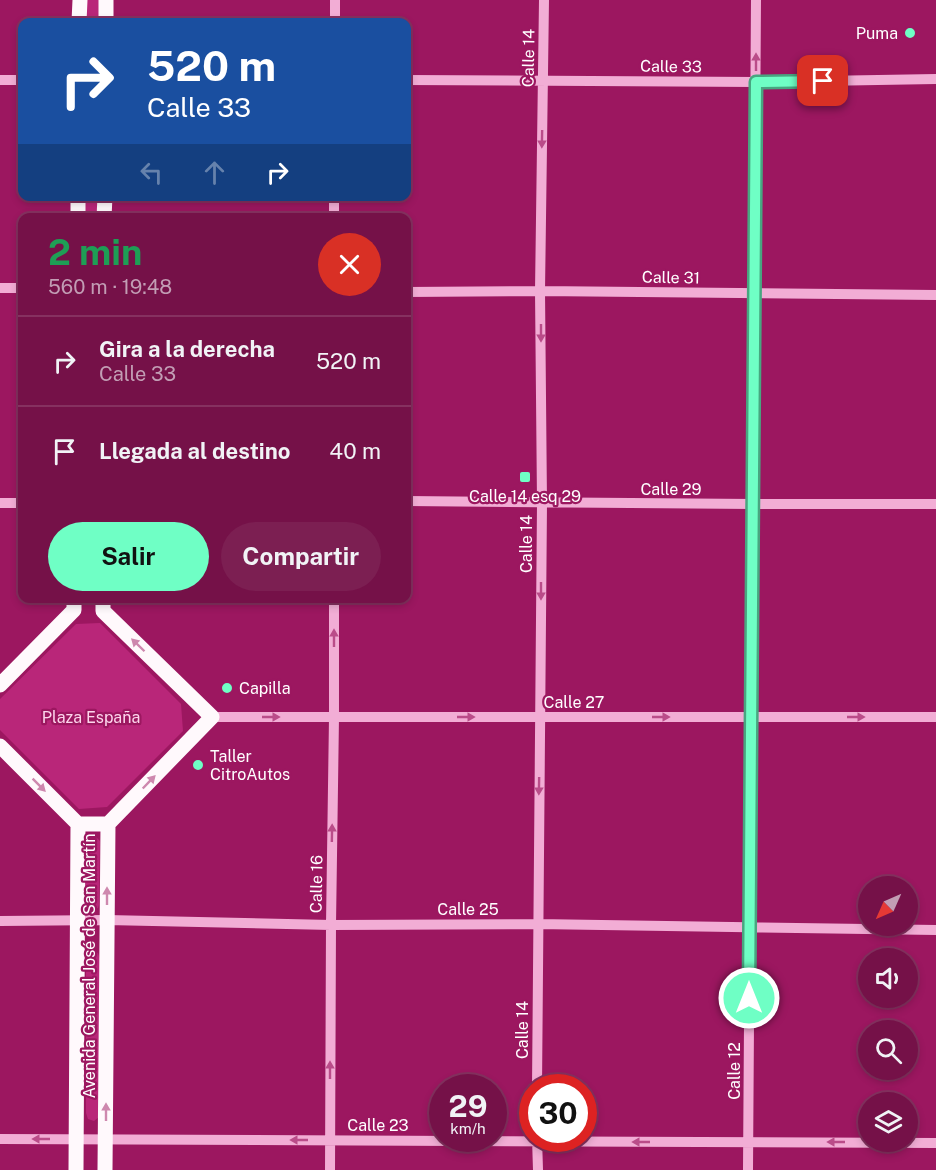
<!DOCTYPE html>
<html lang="es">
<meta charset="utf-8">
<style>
body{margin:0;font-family:"Public Sans",sans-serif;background:#7c1f52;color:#f1f3f6;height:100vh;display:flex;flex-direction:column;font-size:22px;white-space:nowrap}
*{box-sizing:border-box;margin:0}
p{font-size:20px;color:#c29db4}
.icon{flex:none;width:33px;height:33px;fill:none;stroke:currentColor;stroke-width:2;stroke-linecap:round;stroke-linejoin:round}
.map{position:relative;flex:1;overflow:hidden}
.drawer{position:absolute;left:18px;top:213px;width:393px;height:390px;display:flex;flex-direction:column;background:#751148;border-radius:12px;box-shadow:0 3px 9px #0003,0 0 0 2px #863160}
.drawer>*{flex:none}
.banner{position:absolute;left:18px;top:18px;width:393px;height:183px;border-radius:12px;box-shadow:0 3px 9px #0003,0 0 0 2px #863160;background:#1a4fa0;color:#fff;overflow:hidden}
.needle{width:39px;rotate:225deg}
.buttons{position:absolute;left:858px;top:876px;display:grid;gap:12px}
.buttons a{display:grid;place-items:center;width:60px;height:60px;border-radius:50%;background:#751148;box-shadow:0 3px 9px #0003,0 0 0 2px #863160;font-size:30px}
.speed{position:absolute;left:429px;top:1074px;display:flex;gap:12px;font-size:30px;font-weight:700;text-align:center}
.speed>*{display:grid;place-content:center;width:78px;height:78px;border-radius:50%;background:#751148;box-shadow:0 3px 9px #0003,0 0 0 2px #863160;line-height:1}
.speed small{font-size:15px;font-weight:400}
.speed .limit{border:9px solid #d22;background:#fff;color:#111}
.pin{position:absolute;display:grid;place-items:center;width:51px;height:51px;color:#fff;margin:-26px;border-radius:12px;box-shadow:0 3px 9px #0006}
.me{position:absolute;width:66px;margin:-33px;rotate:0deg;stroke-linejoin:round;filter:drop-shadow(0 0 4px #0008)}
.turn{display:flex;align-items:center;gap:21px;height:126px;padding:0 30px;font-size:27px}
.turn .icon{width:78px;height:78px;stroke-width:2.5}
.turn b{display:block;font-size:42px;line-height:51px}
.lanes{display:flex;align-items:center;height:57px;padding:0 30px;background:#0003;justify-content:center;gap:30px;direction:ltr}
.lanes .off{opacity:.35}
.round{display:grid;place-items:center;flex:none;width:63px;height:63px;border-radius:32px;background:#7c1f52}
.summary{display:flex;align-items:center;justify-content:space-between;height:102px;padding:0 30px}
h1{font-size:36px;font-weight:700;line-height:45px;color:#1e9e55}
.button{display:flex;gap:12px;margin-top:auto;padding:12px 30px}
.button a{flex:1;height:69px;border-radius:36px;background:#6fffc5;color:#111;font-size:24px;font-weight:700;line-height:69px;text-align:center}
.button a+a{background:#7c1f52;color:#f1f3f6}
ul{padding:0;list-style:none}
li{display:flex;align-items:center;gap:18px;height:90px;padding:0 30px;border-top:2px solid #863160}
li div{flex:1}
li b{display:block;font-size:22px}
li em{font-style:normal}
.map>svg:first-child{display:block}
.green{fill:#b92679}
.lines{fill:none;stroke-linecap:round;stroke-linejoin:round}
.minor{stroke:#f2add5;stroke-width:10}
.major{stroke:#fff9fc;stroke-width:15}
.oneway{fill:#ba4c89}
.oneway2{fill:#ce88ae}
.route-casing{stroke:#48a680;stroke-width:15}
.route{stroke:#6fffc5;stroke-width:10}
.poi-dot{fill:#6fffc5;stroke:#9c1760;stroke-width:2}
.labels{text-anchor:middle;stroke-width:4.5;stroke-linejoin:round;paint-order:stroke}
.poi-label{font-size:16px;fill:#fff;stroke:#9c1760;text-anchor:start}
.street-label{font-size:16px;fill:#fff;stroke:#9c1760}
.park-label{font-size:16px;fill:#fdd5ec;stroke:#9c1760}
</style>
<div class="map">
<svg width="936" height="1170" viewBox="0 0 936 1170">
<rect width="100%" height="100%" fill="#9c1760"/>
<path class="green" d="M86 0H100V22H86Z
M84 197H98V217L84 218Z
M100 623 181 704 183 731 107 807 79 809 0 730V699L76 624Z
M92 835 95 836 100 841 99 905 98 908 92 911 87 909 85 903 86 842 89 837Z
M92 951 98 953 100 959 99 1117 94 1121 88 1119 86 1113V959L87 955Z"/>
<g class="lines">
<path class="minor" d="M335 22V0
M0 80H22
M406 80 756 82 936 79
M334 196V218
M0 288H22
M406 292 540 291 936 295
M406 501 753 504H936
M0 503H22
M212 717H936
M0 921 107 920 331 925 537 924 936 930
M537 1088 542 503 540 291 544 0
M537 1138 538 1170
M0 1139 936 1143
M330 1170 331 925 334 717V598
M748 1170 756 0"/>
<path class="major" d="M79 22 80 0
M106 22V0
M78 218V196
M104 218 105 196
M103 598V611L212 717 108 824 105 1170
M0 685 74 610V598
M0 746 78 824 76 1170
M78 824H108"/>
</g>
<defs><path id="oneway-solid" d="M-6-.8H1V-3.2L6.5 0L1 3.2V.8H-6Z" transform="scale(1.5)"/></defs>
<g class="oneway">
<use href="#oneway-solid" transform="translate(756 62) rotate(-90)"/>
<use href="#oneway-solid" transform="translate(542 139) rotate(91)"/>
<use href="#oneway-solid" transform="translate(541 333) rotate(90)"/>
<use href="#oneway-solid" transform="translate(541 591) rotate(90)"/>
<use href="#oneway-solid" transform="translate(334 638) rotate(-90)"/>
<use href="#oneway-solid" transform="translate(271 717)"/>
<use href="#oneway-solid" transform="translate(466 717)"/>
<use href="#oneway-solid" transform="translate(661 717)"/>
<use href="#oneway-solid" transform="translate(856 717)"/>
<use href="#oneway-solid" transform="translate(539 786) rotate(91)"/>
<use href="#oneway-solid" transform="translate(332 833) rotate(-89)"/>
<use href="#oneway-solid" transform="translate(330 1070) rotate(-90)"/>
<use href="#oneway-solid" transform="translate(41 1139) rotate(-180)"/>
<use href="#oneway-solid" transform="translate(299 1140) rotate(-180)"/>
<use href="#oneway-solid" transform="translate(641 1142) rotate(-180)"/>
<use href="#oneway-solid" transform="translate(836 1142) rotate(-180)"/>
</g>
<g class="oneway2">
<use href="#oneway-solid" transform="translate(138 645) rotate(-136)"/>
<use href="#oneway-solid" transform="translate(149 782) rotate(-46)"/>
<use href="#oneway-solid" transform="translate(39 785) rotate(45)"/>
<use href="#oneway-solid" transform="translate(107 896) rotate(-90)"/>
<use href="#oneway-solid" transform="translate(106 1112) rotate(-90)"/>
</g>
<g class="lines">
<defs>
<path id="route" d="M749 998 756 82 823 81"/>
</defs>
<use href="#route" class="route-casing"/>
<use href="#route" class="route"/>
</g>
<g class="poi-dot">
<circle cx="910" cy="33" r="6"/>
<rect x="519" y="471" width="12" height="12" rx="3"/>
<circle cx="227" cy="688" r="6"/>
<circle cx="198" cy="765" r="6"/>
</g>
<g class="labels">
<g class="poi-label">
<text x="898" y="39" text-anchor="end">Puma</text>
<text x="525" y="502" text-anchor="middle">Calle 14 esq 29</text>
<text x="239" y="694">Capilla</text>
<text x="210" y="762">Taller<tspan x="210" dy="18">CitroAutos</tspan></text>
</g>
<g class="street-label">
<text transform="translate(528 58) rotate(-89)" y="6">Calle 14</text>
<text transform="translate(671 66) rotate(1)" y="6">Calle 33</text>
<text transform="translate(671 277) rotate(1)" y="6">Calle 31</text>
<text x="671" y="495">Calle 29</text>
<text transform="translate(526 544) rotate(-90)" y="6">Calle 14</text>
<text x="574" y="708">Calle 27</text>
<text transform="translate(316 884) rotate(-89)" y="6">Calle 16</text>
<text x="468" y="915">Calle 25</text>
<text transform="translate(89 966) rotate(-90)" y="6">Avenida General José de San Martín</text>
<text transform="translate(522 1030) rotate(-90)" y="6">Calle 14</text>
<text transform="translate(734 1071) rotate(-90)" y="6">Calle 12</text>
<text x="378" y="1131">Calle 23</text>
</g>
<g class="park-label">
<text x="91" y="723">Plaza España</text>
</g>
</g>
</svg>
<div class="buttons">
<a><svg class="needle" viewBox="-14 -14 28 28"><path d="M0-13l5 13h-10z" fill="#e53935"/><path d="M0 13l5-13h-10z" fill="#c29db4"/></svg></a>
<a><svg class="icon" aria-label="sound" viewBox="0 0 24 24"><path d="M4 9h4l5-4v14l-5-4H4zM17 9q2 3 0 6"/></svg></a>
<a><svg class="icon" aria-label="search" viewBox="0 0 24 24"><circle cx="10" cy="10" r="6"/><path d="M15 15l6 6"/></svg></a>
<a><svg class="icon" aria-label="layers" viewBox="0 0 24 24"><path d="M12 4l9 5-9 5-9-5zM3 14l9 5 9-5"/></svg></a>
</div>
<div class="speed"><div>29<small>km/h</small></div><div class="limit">30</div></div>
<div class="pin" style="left:823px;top:81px;background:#d93025"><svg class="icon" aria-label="arrive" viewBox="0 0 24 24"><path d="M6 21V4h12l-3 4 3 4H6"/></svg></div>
<svg class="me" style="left:749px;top:998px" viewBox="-20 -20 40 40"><circle r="17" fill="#6fffc5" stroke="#fff" stroke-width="3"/><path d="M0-11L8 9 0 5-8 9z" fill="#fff"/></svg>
<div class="banner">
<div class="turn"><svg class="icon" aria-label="right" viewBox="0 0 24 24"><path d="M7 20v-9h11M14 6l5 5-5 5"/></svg><div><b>520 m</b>Calle 33</div></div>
<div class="lanes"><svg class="icon off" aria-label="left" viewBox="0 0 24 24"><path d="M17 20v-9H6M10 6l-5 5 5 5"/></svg><svg class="icon off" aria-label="ahead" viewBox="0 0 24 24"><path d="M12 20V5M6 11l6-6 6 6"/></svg><svg class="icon" aria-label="right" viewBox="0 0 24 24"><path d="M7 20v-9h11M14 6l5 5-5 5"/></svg></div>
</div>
<section class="drawer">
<div class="summary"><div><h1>2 min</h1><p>560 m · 19:48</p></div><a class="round" style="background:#d93025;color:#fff"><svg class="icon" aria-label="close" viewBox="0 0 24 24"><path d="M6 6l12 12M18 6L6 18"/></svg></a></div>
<ul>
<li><svg class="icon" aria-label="right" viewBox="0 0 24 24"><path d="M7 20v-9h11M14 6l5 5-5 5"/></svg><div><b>Gira a la derecha</b><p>Calle 33</p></div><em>520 m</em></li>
<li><svg class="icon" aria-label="arrive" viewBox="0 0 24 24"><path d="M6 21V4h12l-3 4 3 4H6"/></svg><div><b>Llegada al destino</b></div><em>40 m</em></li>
</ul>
<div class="button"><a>Salir</a><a>Compartir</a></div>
</section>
</div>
